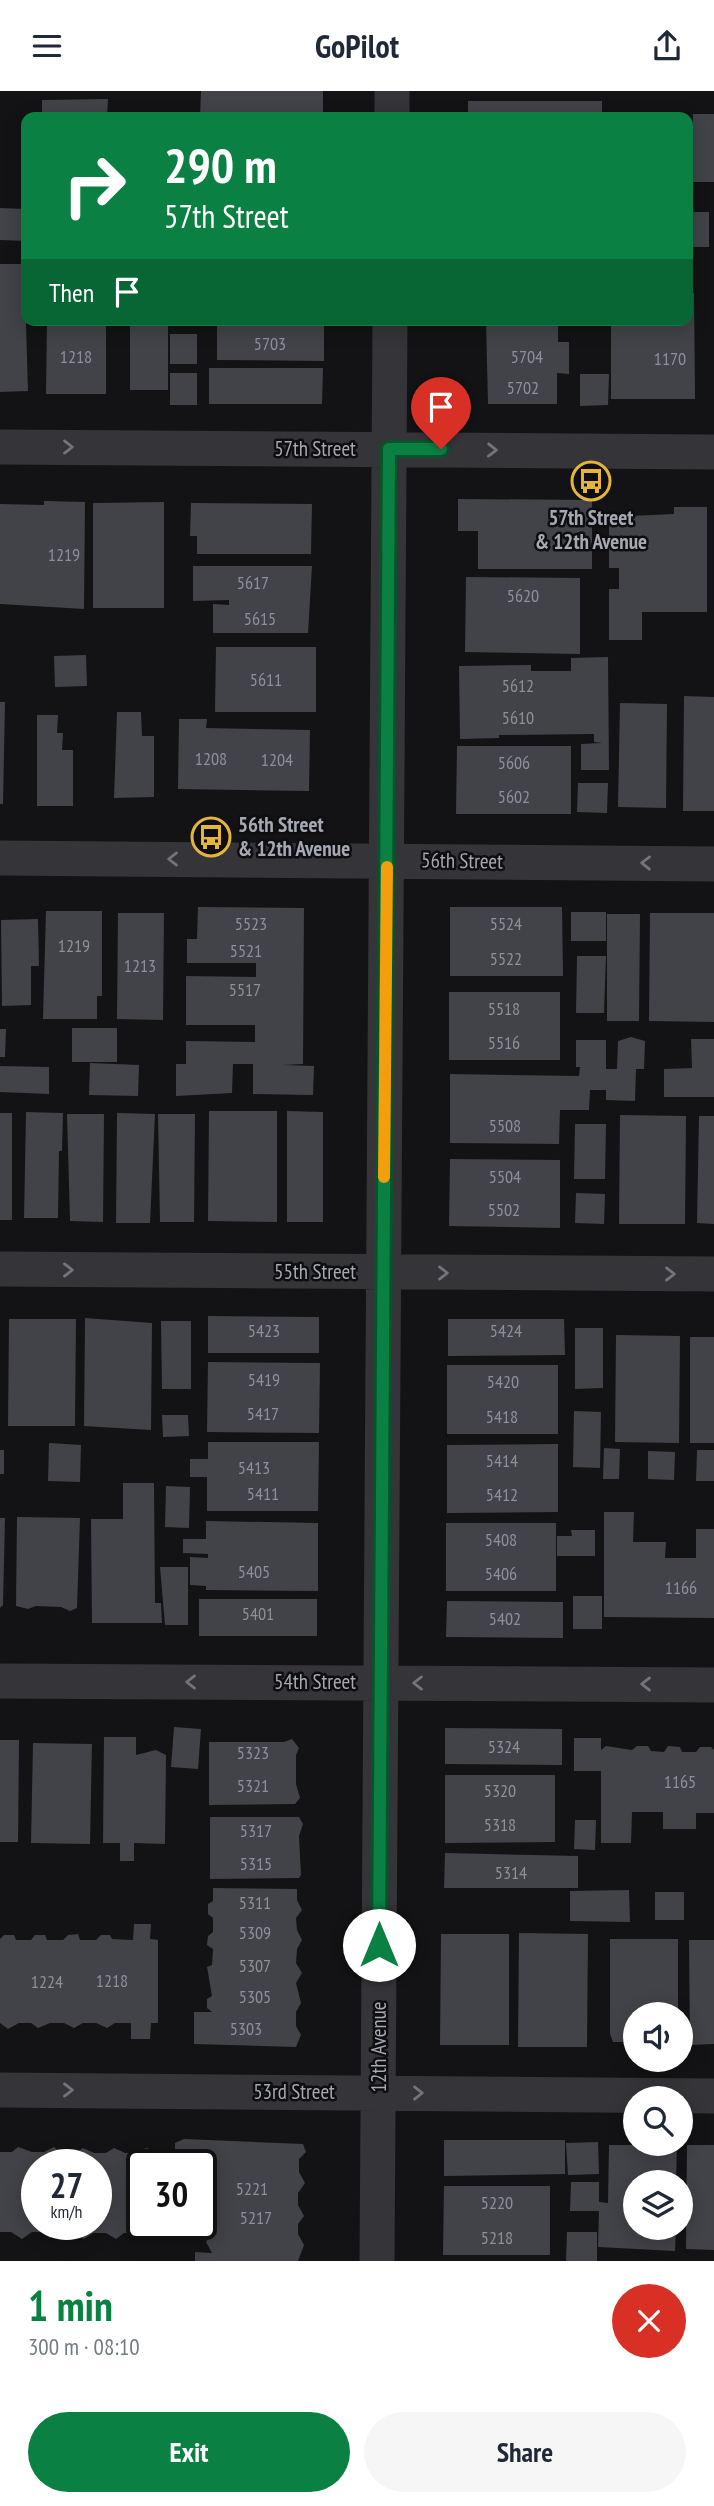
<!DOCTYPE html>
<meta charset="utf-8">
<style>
body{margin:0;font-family:"PT Sans Narrow",sans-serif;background:#f6f6f7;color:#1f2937;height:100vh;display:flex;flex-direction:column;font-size:26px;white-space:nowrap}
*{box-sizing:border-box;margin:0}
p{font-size:23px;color:#747a83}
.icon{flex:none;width:38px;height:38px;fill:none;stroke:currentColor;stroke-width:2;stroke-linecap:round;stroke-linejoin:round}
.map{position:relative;height:2170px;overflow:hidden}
.side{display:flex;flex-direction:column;background:#fff;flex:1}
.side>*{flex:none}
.banner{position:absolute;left:21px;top:21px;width:672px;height:214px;border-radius:14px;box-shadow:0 4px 18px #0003;background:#0b8043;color:#fff;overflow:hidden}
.tools{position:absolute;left:623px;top:1911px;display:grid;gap:14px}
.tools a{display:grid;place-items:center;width:70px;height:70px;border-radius:50%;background:#fff;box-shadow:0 4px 18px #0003;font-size:35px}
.speed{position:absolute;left:21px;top:2058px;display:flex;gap:14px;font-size:35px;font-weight:700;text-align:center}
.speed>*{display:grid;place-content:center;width:91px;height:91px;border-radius:50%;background:#fff;box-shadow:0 4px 18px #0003;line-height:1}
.speed small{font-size:18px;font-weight:400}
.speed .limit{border:4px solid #111;border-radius:10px;background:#fff;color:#111}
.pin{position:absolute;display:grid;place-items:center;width:60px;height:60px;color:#fff;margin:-72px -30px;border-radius:50% 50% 50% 0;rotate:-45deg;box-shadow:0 0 7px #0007}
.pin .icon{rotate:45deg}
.me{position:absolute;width:77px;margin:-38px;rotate:0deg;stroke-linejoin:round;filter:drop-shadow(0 0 5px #0008)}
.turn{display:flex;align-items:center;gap:24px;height:147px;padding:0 28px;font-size:32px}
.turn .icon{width:91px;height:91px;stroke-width:2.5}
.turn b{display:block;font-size:49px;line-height:60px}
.then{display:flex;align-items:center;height:66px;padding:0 28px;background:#0003;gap:14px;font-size:26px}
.round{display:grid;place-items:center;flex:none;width:74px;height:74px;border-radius:37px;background:#f6f6f7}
.overview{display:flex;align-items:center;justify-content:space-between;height:119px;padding:0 28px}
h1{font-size:42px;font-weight:700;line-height:52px;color:#0b8043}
.action{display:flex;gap:14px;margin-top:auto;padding:14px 28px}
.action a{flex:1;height:80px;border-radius:42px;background:#0b8043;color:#fff;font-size:28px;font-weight:700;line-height:80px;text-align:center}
.action a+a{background:#f6f6f7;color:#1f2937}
header{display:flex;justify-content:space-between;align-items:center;height:91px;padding:0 28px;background:#fff;font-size:32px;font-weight:700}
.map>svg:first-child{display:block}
.building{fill:#424348;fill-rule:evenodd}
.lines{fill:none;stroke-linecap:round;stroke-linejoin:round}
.minor{stroke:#353539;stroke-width:35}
.oneway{stroke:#73757d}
.route-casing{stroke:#07532c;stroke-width:18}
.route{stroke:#0b8043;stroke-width:12}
.slow{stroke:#f59e0b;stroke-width:12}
.labels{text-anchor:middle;stroke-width:5;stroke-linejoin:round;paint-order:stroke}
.number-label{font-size:18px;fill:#8d9099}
.street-label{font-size:21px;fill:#a6a9b4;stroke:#0e0e10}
.poi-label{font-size:21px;font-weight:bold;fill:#a6a9b4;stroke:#0e0e10}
</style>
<header><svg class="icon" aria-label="menu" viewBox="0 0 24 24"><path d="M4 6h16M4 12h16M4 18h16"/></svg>GoPilot<svg class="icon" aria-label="share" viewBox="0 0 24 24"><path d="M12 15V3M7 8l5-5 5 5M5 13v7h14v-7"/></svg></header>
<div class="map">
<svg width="714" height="2170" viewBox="0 0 714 2170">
<rect width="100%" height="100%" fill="#131315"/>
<path class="building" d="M201 0H323V26H200Z
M108 8 107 26H42V9Z
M468 10H602V26H468Z
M693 23H714V91H692Z
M0 117 26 118V150L0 149Z
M688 121H709V156H688Z
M24 168 28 300 0 301V173H24Z
M688 202H694L695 308H611V229H688Z
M47 229H106V303H46Z
M130 229H168V299H130Z
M217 229H324V270L217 269Z
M486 229H558V251H569V283L557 282V313H488Z
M170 243H197V273H170Z
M209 277H323L322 313H209Z
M170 282H197V314H170Z
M580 283H609L608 314 580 315Z
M458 408 592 409V478H478V440H458Z
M44 410 85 411 84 518 0 513V413L44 414Z
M164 411V517H93V412Z
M191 412 312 413 311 463H197V445H190Z
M674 416H707V521H642V549H609V498H619V477H609V426L674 423Z
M193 475H312L308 542H213V513L229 514V509L193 510Z
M466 486 580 487V563L465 561Z
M216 556H316V621H215Z
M86 564 87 595 55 596 54 565Z
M608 566 609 679H581V653L602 652 594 651V643L499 644V647L460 648 459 575 531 574V580H571V567Z
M684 605 714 606V720H683Z
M0 611H5L3 713H0Z
M620 612 667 613 666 717 618 716Z
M117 621H141L142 645H154V706L114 707Z
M37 624H58L57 642H63L62 659H73V715H37Z
M179 628H207L206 637 310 639 309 700 178 698Z
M457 655H571V723H456Z
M578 692H608L607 722 577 721Z
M198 816 304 817 303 973 283 974 314 975 313 1004 253 1003V973H233L232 1002 176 1005V973H186V950L255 951V934H186V885L256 886V872H187V848H197Z
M450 816H562L563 885H450Z
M46 820H102V905H97V928H43Z
M571 821H606V850H571Z
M118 822H164L163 929 117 928Z
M650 822H714V931L649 930Z
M607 823H640L639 930H607Z
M38 828 39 875H31V914L2 915 1 829Z
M577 865H606L604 922H576Z
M449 901H560V969H449Z
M72 937H117V971H72Z
M0 938H6L5 966H0Z
M631 946 645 950 644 978H636L635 1010 606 1009V999H590L589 1019H560L559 1053 450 1052V983L579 985 580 976H576V949H606V978H617L618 950Z
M691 948H714V1006H664V978L692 977Z
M90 972 139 974 138 1005 89 1004Z
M0 975 49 976V1003L0 1001Z
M209 1020H277V1131L208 1130Z
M287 1020 323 1021V1131H287Z
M26 1021 63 1022 62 1060H59L58 1127H24Z
M0 1022H12V1129H0Z
M117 1022 155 1023 150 1132H116Z
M67 1023H104L103 1131 70 1130Z
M158 1023H195L194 1131H160Z
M620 1024 686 1025 685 1133H619Z
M699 1025H714V1133L697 1132Z
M575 1033H606L605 1088H574Z
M450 1068 560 1069V1137L449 1135Z
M576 1102 605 1103 604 1133 575 1132Z
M208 1225 319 1226V1262H208Z
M85 1227 152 1232 151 1339 84 1335Z
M9 1228H76L75 1335H8Z
M448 1228H564L565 1264 448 1265Z
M161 1230H191V1298H162Z
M575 1237H603V1297L575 1298Z
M616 1244 680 1245 679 1352 615 1351Z
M690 1246H714V1352H690Z
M208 1271 320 1272 319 1342 207 1341Z
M447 1274H558V1343H447Z
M574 1320 601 1321 600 1377 573 1376Z
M162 1324H188L189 1345 163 1346Z
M208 1351H319L318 1420H207V1386H190V1368H208Z
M49 1352 81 1354 80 1391 48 1390Z
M558 1353V1421L447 1422V1354Z
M604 1357 620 1358 619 1388H603Z
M0 1359H4V1383H0Z
M697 1359H714V1390H696Z
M648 1360 675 1361 674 1389 648 1388Z
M123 1392H154L155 1512H161L162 1532H92L91 1428H123Z
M166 1395 190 1396 189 1437 165 1436Z
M604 1421H634L633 1451H666L665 1467H696V1438H714V1527L604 1526Z
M17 1426 80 1427 77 1517 70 1520 61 1516 36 1515 28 1518 16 1515Z
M0 1427H5L3 1514 0 1517Z
M206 1430 318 1432V1500L206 1499V1495L190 1494V1466L208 1467V1463L183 1462V1448H206Z
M446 1432H556V1500H446Z
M571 1439H595V1465H557V1445H572Z
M160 1476H188V1534H165Z
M573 1505H602V1538H573Z
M199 1508H317V1545H199Z
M447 1510 563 1511V1547L446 1546Z
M174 1636 201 1638 198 1678 171 1676Z
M445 1637 562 1638V1674L445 1673Z
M104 1646H136V1664L156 1659 166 1664 165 1753 134 1752V1770H120V1752H103Z
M574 1647H601V1659L606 1655 632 1659 637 1655H648L651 1660 664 1661 668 1655 680 1656 682 1661H696L700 1656H711L714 1659V1722H696V1738H663V1721H632L631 1752H601V1680H574Z
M292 1648 299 1657 296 1664V1693L300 1707 295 1713 209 1714V1651H284Z
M0 1649H19L18 1751H0Z
M33 1652 92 1653 90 1753 31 1752Z
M445 1684H555V1751L445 1752Z
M210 1726H299L303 1733 299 1745 301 1784 299 1787 210 1788Z
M575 1729H596L595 1759 574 1758Z
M445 1762 578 1765V1797H444Z
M213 1797 297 1798V1809L302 1819 296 1827 297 1839 302 1849 297 1858 296 1872 302 1882 296 1892 301 1912 296 1921V1935L301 1944 296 1956 194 1953V1921H212L207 1917V1908L212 1905 207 1876 212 1874 213 1858 207 1854 208 1845 213 1841V1827L208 1823V1813L213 1810Z
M629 1799 630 1831 570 1830V1800Z
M655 1801H684V1829H655Z
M134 1833H151L150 1848 158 1849V1932H151L150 1948H131V1932H115L107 1937 96 1932H83L74 1937 64 1932H50L38 1937 31 1932H19L8 1938 0 1932V1848L4 1844H14L16 1849H31L35 1844H45L47 1849H63L68 1844 78 1843 80 1849H96L101 1844H110L112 1848 133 1849Z
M519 1842 588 1843 587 1956H518Z
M441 1843H509V1954H440Z
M610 1848H678V1923H635V1951H613L610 1943Z
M689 1849H714V1953L690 1954Z
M184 2048 303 2053 306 2061 299 2068V2081L305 2092 298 2102V2114L304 2125 298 2133V2143L304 2154 298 2170H195V2161L212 2162 206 2151 212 2142V2129L207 2121 213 2112H201V2074H175V2052Z
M444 2049H565V2083L444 2085Z
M598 2051 599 2083 568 2084 566 2052Z
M609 2054H677L676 2091H635V2137H676L675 2160 598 2156 599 2120H570L571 2091H599V2111L608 2112Z
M687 2054H714V2159L686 2158Z
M18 2056 32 2061H44L54 2056 61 2062H75L83 2057 94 2062H106L114 2057 125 2062H138L146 2057 153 2059 156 2074H142V2133H155V2142L144 2149 136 2142H124L116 2148 106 2142H93L84 2148 73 2141H61L50 2147 41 2141H32L22 2148 11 2141H0V2061H12ZM37 2074H96V2133H37Z
M444 2095H550V2164H443Z
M567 2141H597V2170H566Z"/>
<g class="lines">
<path class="minor" d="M392 26V0
M0 356 714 361
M0 767 714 773
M0 1178 714 1183
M0 1590 714 1594
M0 1999 714 2005
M377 2170 390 229"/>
</g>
<defs><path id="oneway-chevron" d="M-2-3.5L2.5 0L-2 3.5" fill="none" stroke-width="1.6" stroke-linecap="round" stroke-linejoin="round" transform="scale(1.75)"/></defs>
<g class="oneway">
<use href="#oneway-chevron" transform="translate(68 356)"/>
<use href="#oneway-chevron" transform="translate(492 359) rotate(1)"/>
<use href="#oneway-chevron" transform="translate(173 768) rotate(-180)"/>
<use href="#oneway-chevron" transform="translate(646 772) rotate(-179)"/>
<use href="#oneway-chevron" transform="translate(68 1179)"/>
<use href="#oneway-chevron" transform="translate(443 1182)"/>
<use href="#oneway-chevron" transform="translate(670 1183)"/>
<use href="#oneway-chevron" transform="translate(191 1591) rotate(-180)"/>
<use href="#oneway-chevron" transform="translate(418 1592) rotate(-180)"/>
<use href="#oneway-chevron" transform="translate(646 1593) rotate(-180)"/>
<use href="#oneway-chevron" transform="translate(68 1999)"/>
<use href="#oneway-chevron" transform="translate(418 2002)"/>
</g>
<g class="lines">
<defs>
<path id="route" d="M379 1854 389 358H441"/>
</defs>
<use href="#route" class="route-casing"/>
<use href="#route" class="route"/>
<path class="slow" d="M384 1086 387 776"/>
</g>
<defs>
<symbol id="bus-ring" viewBox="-11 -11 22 22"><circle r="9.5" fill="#0e0e10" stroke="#e5b53b" stroke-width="1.5"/><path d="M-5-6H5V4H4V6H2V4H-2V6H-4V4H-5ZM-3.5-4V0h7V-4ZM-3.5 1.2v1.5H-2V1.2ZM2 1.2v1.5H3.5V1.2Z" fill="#e5b53b"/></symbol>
</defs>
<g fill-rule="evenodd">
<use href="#bus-ring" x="569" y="368" width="44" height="44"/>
<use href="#bus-ring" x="189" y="724" width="44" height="44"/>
</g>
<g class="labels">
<g class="number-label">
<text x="270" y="259">5703</text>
<text x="76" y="272">1218</text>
<text x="527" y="272">5704</text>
<text x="670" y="274">1170</text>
<text x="523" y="303">5702</text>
<text x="64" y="470">1219</text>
<text x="253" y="498">5617</text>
<text x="523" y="511">5620</text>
<text x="260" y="534">5615</text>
<text x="266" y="595">5611</text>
<text x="518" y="601">5612</text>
<text x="518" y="633">5610</text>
<text x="211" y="674">1208</text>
<text x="277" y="675">1204</text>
<text x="514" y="678">5606</text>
<text x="514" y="712">5602</text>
<text x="251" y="839">5523</text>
<text x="506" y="839">5524</text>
<text x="74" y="861">1219</text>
<text x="246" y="866">5521</text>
<text x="506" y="874">5522</text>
<text x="140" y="881">1213</text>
<text x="245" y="905">5517</text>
<text x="504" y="924">5518</text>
<text x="504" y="958">5516</text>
<text x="505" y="1041">5508</text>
<text x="505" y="1092">5504</text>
<text x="504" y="1125">5502</text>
<text x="264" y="1246">5423</text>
<text x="506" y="1246">5424</text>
<text x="264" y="1295">5419</text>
<text x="503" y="1297">5420</text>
<text x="263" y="1329">5417</text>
<text x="502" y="1332">5418</text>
<text x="502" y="1376">5414</text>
<text x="254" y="1383">5413</text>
<text x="263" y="1409">5411</text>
<text x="502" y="1410">5412</text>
<text x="501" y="1455">5408</text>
<text x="254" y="1487">5405</text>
<text x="501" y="1489">5406</text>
<text x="681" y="1503">1166</text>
<text x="258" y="1529">5401</text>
<text x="505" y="1534">5402</text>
<text x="504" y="1662">5324</text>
<text x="253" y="1668">5323</text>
<text x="680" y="1697">1165</text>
<text x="253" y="1701">5321</text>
<text x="500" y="1706">5320</text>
<text x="500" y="1740">5318</text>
<text x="256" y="1746">5317</text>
<text x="256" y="1779">5315</text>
<text x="511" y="1788">5314</text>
<text x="255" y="1818">5311</text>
<text x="255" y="1848">5309</text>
<text x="255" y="1881">5307</text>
<text x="112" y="1896">1218</text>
<text x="47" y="1897">1224</text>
<text x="255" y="1912">5305</text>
<text x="246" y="1944">5303</text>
<text x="252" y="2104">5221</text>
<text x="497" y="2118">5220</text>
<text x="256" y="2133">5217</text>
<text x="497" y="2153">5218</text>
</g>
<g class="street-label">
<text x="315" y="365">57th Street</text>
<text transform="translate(462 770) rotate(1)" y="7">56th Street</text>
<text x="315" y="1188">55th Street</text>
<text x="315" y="1598">54th Street</text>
<text transform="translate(379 1956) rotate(-90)" y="7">12th Avenue</text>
<text x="294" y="2008">53rd Street</text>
</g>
<g class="poi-label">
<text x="591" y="434">57th Street<tspan x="591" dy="24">&amp; 12th Avenue</tspan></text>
<text x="238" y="741" text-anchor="start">56th Street<tspan x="238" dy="24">&amp; 12th Avenue</tspan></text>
</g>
</g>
</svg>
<div class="tools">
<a><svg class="icon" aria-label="sound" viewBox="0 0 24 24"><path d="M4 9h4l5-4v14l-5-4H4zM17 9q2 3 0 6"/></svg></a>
<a><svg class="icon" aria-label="search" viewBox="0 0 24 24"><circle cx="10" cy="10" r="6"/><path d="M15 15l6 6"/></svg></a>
<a><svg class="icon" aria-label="layers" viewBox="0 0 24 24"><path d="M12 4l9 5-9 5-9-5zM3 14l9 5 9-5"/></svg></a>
</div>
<div class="speed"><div>27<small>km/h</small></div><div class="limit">30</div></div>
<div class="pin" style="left:441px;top:358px;background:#d93025"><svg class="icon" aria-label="arrive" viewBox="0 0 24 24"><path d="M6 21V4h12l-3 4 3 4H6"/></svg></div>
<svg class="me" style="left:379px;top:1854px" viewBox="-20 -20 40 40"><circle r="19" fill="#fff"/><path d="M0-13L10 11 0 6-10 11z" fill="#0b8043"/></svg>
<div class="banner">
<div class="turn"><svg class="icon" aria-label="right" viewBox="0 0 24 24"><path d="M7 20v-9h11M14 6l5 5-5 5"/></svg><div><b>290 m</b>57th Street</div></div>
<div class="then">Then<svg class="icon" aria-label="arrive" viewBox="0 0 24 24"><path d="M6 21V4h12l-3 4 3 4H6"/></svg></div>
</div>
</div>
<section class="side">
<div class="overview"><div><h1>1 min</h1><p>300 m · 08:10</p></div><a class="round" style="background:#d93025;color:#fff"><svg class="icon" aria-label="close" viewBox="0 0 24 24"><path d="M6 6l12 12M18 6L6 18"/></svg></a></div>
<div class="action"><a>Exit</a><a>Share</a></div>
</section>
